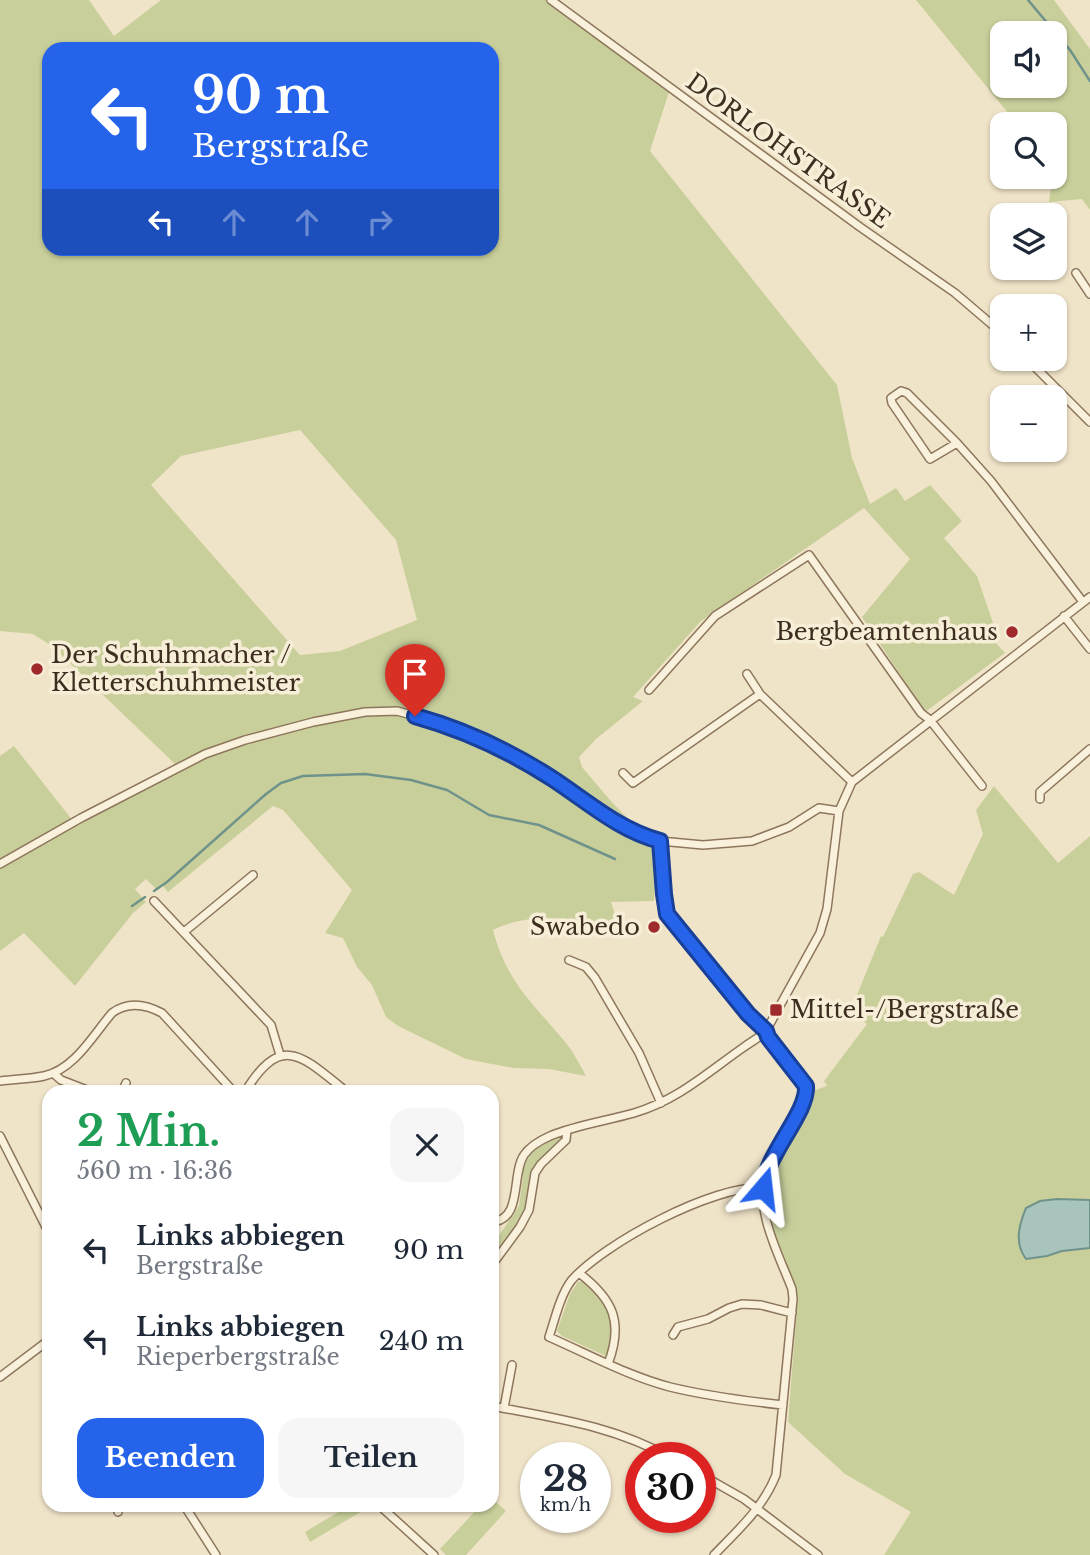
<!DOCTYPE html>
<html lang="de">
<meta charset="utf-8">
<style>
body{margin:0;font-family:"Libre Baskerville",serif;background:#f6f6f7;color:#1f2937;height:100vh;display:flex;flex-direction:column;font-size:26px;white-space:nowrap}
*{box-sizing:border-box;margin:0}
p{font-size:23px;color:#747a83}
.icon{flex:none;width:38px;height:38px;fill:none;stroke:currentColor;stroke-width:2;stroke-linecap:round;stroke-linejoin:round}
.map{position:relative;flex:1;overflow:hidden}
.details{position:absolute;left:42px;top:1085px;width:457px;height:427px;display:flex;flex-direction:column;background:#fff;border-radius:21px;box-shadow:0 2px 5px #0004}
.details>*{flex:none}
.banner{position:absolute;left:42px;top:42px;width:457px;height:214px;border-radius:21px;box-shadow:0 2px 5px #0004;background:#2563eb;color:#fff;overflow:hidden}
.fabs{position:absolute;left:990px;top:21px;display:grid;gap:14px}
.fabs a{display:grid;place-items:center;width:77px;height:77px;border-radius:14px;background:#fff;box-shadow:0 2px 5px #0004;font-size:35px}
.speed{position:absolute;left:520px;top:1442px;display:flex;gap:14px;font-size:35px;font-weight:700;text-align:center}
.speed>*{display:grid;place-content:center;width:91px;height:91px;border-radius:50%;background:#fff;box-shadow:0 2px 5px #0004;line-height:1}
.speed small{font-size:18px;font-weight:400}
.speed .limit{border:10px solid #d22;background:#fff;color:#111}
.pin{position:absolute;display:grid;place-items:center;width:60px;height:60px;color:#fff;margin:-72px -30px;border-radius:50% 50% 50% 0;rotate:-45deg;box-shadow:0 0 7px #0007}
.pin .icon{rotate:45deg}
.me{position:absolute;width:77px;margin:-38px;rotate:17deg;stroke-linejoin:round;filter:drop-shadow(0 0 5px #0008)}
.turn{display:flex;align-items:center;gap:24px;height:147px;padding:0 35px;font-size:32px}
.turn .icon{width:91px;height:91px;stroke-width:2.5}
.turn b{display:block;font-size:49px;line-height:60px}
.lanes{display:flex;align-items:center;height:66px;padding:0 35px;background:#0003;justify-content:center;gap:35px;direction:ltr}
.lanes .off{opacity:.35}
.round{display:grid;place-items:center;flex:none;width:74px;height:74px;border-radius:21px;background:#f6f6f7}
.head{display:flex;align-items:center;justify-content:space-between;height:119px;padding:0 35px}
h1{font-size:42px;font-weight:700;line-height:52px;color:#1e9e55}
.button{display:flex;gap:14px;margin-top:auto;padding:14px 35px}
.button a{flex:1;height:80px;border-radius:21px;background:#2563eb;color:#fff;font-size:28px;font-weight:700;line-height:80px;text-align:center}
.button a+a{background:#f6f6f7;color:#1f2937}
ul{padding:0;list-style:none}
li{display:flex;align-items:center;gap:21px;height:91px;padding:0 35px}
li div{flex:1}
li b{display:block;font-size:26px}
li em{font-style:normal}
.map>svg:first-child{display:block}
.green{fill:#c9cf9b;fill-rule:evenodd}
.water{fill:#a9c4bc;stroke:#6f938a;stroke-width:2}
.lines{fill:none;stroke-linecap:round;stroke-linejoin:round}
.stream{stroke:#6f938a;stroke-width:2.5}
.street-casing{stroke:#8d765c;stroke-width:10}
.street{stroke:#faf1dc;stroke-width:7}
.route-casing{stroke:#184099;stroke-width:18}
.route{stroke:#2563eb;stroke-width:12}
.poi-dot{fill:#9e2a2b;stroke:#f7eed8;stroke-width:2.5}
.labels{text-anchor:middle;stroke-width:7;stroke-linejoin:round;paint-order:stroke}
.street-label{font-size:24px;fill:#3d2e20;stroke:#f7eed8}
.poi-label{font-size:24px;fill:#3d2e20;stroke:#f7eed8;text-anchor:end}
</style>
<div class="map">
<svg width="1090" height="1555" viewBox="0 0 1090 1555">
<rect width="100%" height="100%" fill="#f0e4c8"/>
<path class="green" d="M0 0H89L114 36 161 0H551L670 89 650 151 837 385 852 458 870 504 896 488 905 501 930 485 962 521 944 538 977 576 993 623 984 630 1005 653 925 712 862 617 910 559 864 508 701 621 633 697 643 701 596 739 579 757 582 767 610 800 630 821 646 828C647 844 652 842 656 855 658 864 658 874 659 884L655 885 654 901 611 902 618 924C576 921 532 910 493 930 507 983 533 1003 566 1043 574 1053 580 1065 586 1076L549 1069 513 1068 466 1059 398 1026 386 1017 372 985 357 967 343 938 325 933 352 890 283 810 273 806 168 892 162 885 157 890 146 879 135 889 146 902 133 913 75 986 24 933 0 951V756L14 746 77 826 178 770 175 764 52 646 33 634 0 631ZM49 49H492V248H49ZM300 430 396 540 417 620 340 651 300 655 151 485 181 456Z
M916 0H1054L1090 49V210L1082 199 1049 202 1052 177H1055V124H1017ZM1055 33V86H1003V33Z
M994 786 1058 863 1090 836V1555H884L911 1512 845 1474 788 1422 798 1296 772 1227 768 1205 769 1187 777 1155 811 1099 809 1080 811 1078 816 1090 827 1086 824 1081 867 1024 850 1012 881 936 883 937 913 874 919 872 954 895 983 834 976 810Z
M562 1135 563 1138 532 1172 527 1207 519 1224 492 1261V1246L519 1206 523 1176 520 1173C529 1152 541 1143 562 1135Z
M583 1281C610 1301 616 1325 608 1357L562 1336 557 1331 570 1294 578 1282Z
M492 1498 506 1511 466 1555H446L440 1549 481 1505H492Z
M350 1505H366L369 1507 310 1542 305 1532Z"/>
<path class="water" d="M1057 1199 1090 1200V1248L1062 1251 1047 1256 1026 1259C1014 1243 1019 1225 1026 1208L1040 1201Z"/>
<g class="lines">
<path class="stream" d="M1028 0 1070 50 1090 81
M154 891 167 882 266 794 281 783 303 776 365 774 411 780 447 790 489 815 539 825 615 859
M132 906 145 897"/>
<defs>
<path id="street" d="M551 0 860 227 955 293 1003 334
M1076 273 1090 294
M1027 359 1090 422
M957 443 930 459 892 403 891 398 901 391 907 393 957 443 991 481 1083 602
M1064 616 1090 649
M747 674 760 694 852 782
M649 690 715 616 809 555 921 713 930 720 982 786
M623 773 633 783 760 694
M1040 799V792L1090 749
M660 841 664 894 668 914 748 1014 766 1031 768 1037C782 1054 812 1078 804 1101 792 1123 775 1145 767 1168 753 1209 778 1252 792 1289L793 1299 776 1475C763 1508 738 1530 714 1555
M0 864 81 818 205 754 245 740 313 722 365 712 397 711 452 726 490 743 552 779 598 812 640 835 660 841 703 845 752 841 789 827 819 808 839 811
M154 901 271 1025 280 1055
M184 932 253 875
M569 960 586 967 595 978 639 1053 661 1103
M53 1073 61 1080 92 1092
M0 1081C14 1079 30 1079 44 1076 75 1069 93 1035 112 1013 128 1001 145 1004 162 1013L234 1092
M122 1092 126 1083
M245 1092C282 1031 303 1057 347 1092
M0 1136 49 1233
M763 1188C715 1184 602 1244 571 1281 560 1296 555 1319 549 1337 588 1354 628 1376 670 1387 707 1396 746 1401 783 1405
M492 1222C523 1220 511 1174 524 1155 530 1146 541 1140 550 1136 576 1125 606 1121 634 1113 678 1100 708 1072 744 1047 752 1041 759 1038 766 1031L820 933 827 909 839 811 852 782 1090 597
M492 1239 494 1222
M492 1265 520 1227 529 1210 535 1173 541 1164 566 1140 567 1130
M579 1273C613 1299 624 1322 608 1364
M673 1335 678 1327 708 1319 729 1308 742 1304 761 1305 792 1313
M0 1377 49 1340
M492 1406C554 1418 615 1426 671 1458
M504 1408 512 1365
M700 1474 744 1499 818 1555
M116 1505 118 1512
M184 1505 216 1555
M379 1505 434 1555"/>
</defs>
<use href="#street" class="street-casing"/>
<use href="#street" class="street"/>
</g>
<g class="lines">
<defs>
<path id="route" d="M415 716C465 730 510 751 553 779 588 802 619 830 660 841L664 894 667 914 748 1014 766 1031 768 1037 806 1086C808 1113 767 1152 763 1188"/>
</defs>
<use href="#route" class="route-casing"/>
<use href="#route" class="route"/>
</g>
<g class="poi-dot">
<circle cx="1012" cy="632" r="7"/>
<circle cx="37" cy="669" r="7"/>
<circle cx="654" cy="927" r="7"/>
<rect x="769" y="1003" width="14" height="14" rx="3.5"/>
</g>
<g class="labels">
<g class="street-label">
<text transform="translate(788 151) rotate(36)" y="8">DORLOHSTRASSE</text>
</g>
<g class="poi-label">
<text x="998" y="640">Bergbeamtenhaus</text>
<text x="51" y="663" text-anchor="start">Der Schuhmacher /<tspan x="51" dy="28">Kletterschuhmeister</tspan></text>
<text x="640" y="935">Swabedo</text>
<text x="790" y="1018" text-anchor="start">Mittel-/Bergstraße</text>
</g>
</g>
</svg>
<div class="fabs">
<a><svg class="icon" aria-label="sound" viewBox="0 0 24 24"><path d="M4 9h4l5-4v14l-5-4H4zM17 9q2 3 0 6"/></svg></a>
<a><svg class="icon" aria-label="search" viewBox="0 0 24 24"><circle cx="10" cy="10" r="6"/><path d="M15 15l6 6"/></svg></a>
<a><svg class="icon" aria-label="layers" viewBox="0 0 24 24"><path d="M12 4l9 5-9 5-9-5zM3 14l9 5 9-5"/></svg></a>
<a>+</a>
<a>−</a>
</div>
<div class="speed"><div>28<small>km/h</small></div><div class="limit">30</div></div>
<div class="pin" style="left:415px;top:716px;background:#d93025"><svg class="icon" aria-label="arrive" viewBox="0 0 24 24"><path d="M6 21V4h12l-3 4 3 4H6"/></svg></div>
<svg class="me" style="left:763px;top:1188px" viewBox="-20 -20 40 40"><path d="M0-17L14 15 0 8-14 15z" fill="#2563eb" stroke="#fff" stroke-width="4"/></svg>
<div class="banner">
<div class="turn"><svg class="icon" aria-label="left" viewBox="0 0 24 24"><path d="M17 20v-9H6M10 6l-5 5 5 5"/></svg><div><b>90 m</b>Bergstraße</div></div>
<div class="lanes"><svg class="icon" aria-label="left" viewBox="0 0 24 24"><path d="M17 20v-9H6M10 6l-5 5 5 5"/></svg><svg class="icon off" aria-label="ahead" viewBox="0 0 24 24"><path d="M12 20V5M6 11l6-6 6 6"/></svg><svg class="icon off" aria-label="ahead" viewBox="0 0 24 24"><path d="M12 20V5M6 11l6-6 6 6"/></svg><svg class="icon off" aria-label="right" viewBox="0 0 24 24"><path d="M7 20v-9h11M14 6l5 5-5 5"/></svg></div>
</div>
<section class="details">
<div class="head"><div><h1>2 Min.</h1><p>560 m · 16:36</p></div><a class="round"><svg class="icon" aria-label="close" viewBox="0 0 24 24"><path d="M6 6l12 12M18 6L6 18"/></svg></a></div>
<ul>
<li><svg class="icon" aria-label="left" viewBox="0 0 24 24"><path d="M17 20v-9H6M10 6l-5 5 5 5"/></svg><div><b>Links abbiegen</b><p>Bergstraße</p></div><em>90 m</em></li>
<li><svg class="icon" aria-label="left" viewBox="0 0 24 24"><path d="M17 20v-9H6M10 6l-5 5 5 5"/></svg><div><b>Links abbiegen</b><p>Rieperbergstraße</p></div><em>240 m</em></li>
</ul>
<div class="button"><a>Beenden</a><a>Teilen</a></div>
</section>
</div>
